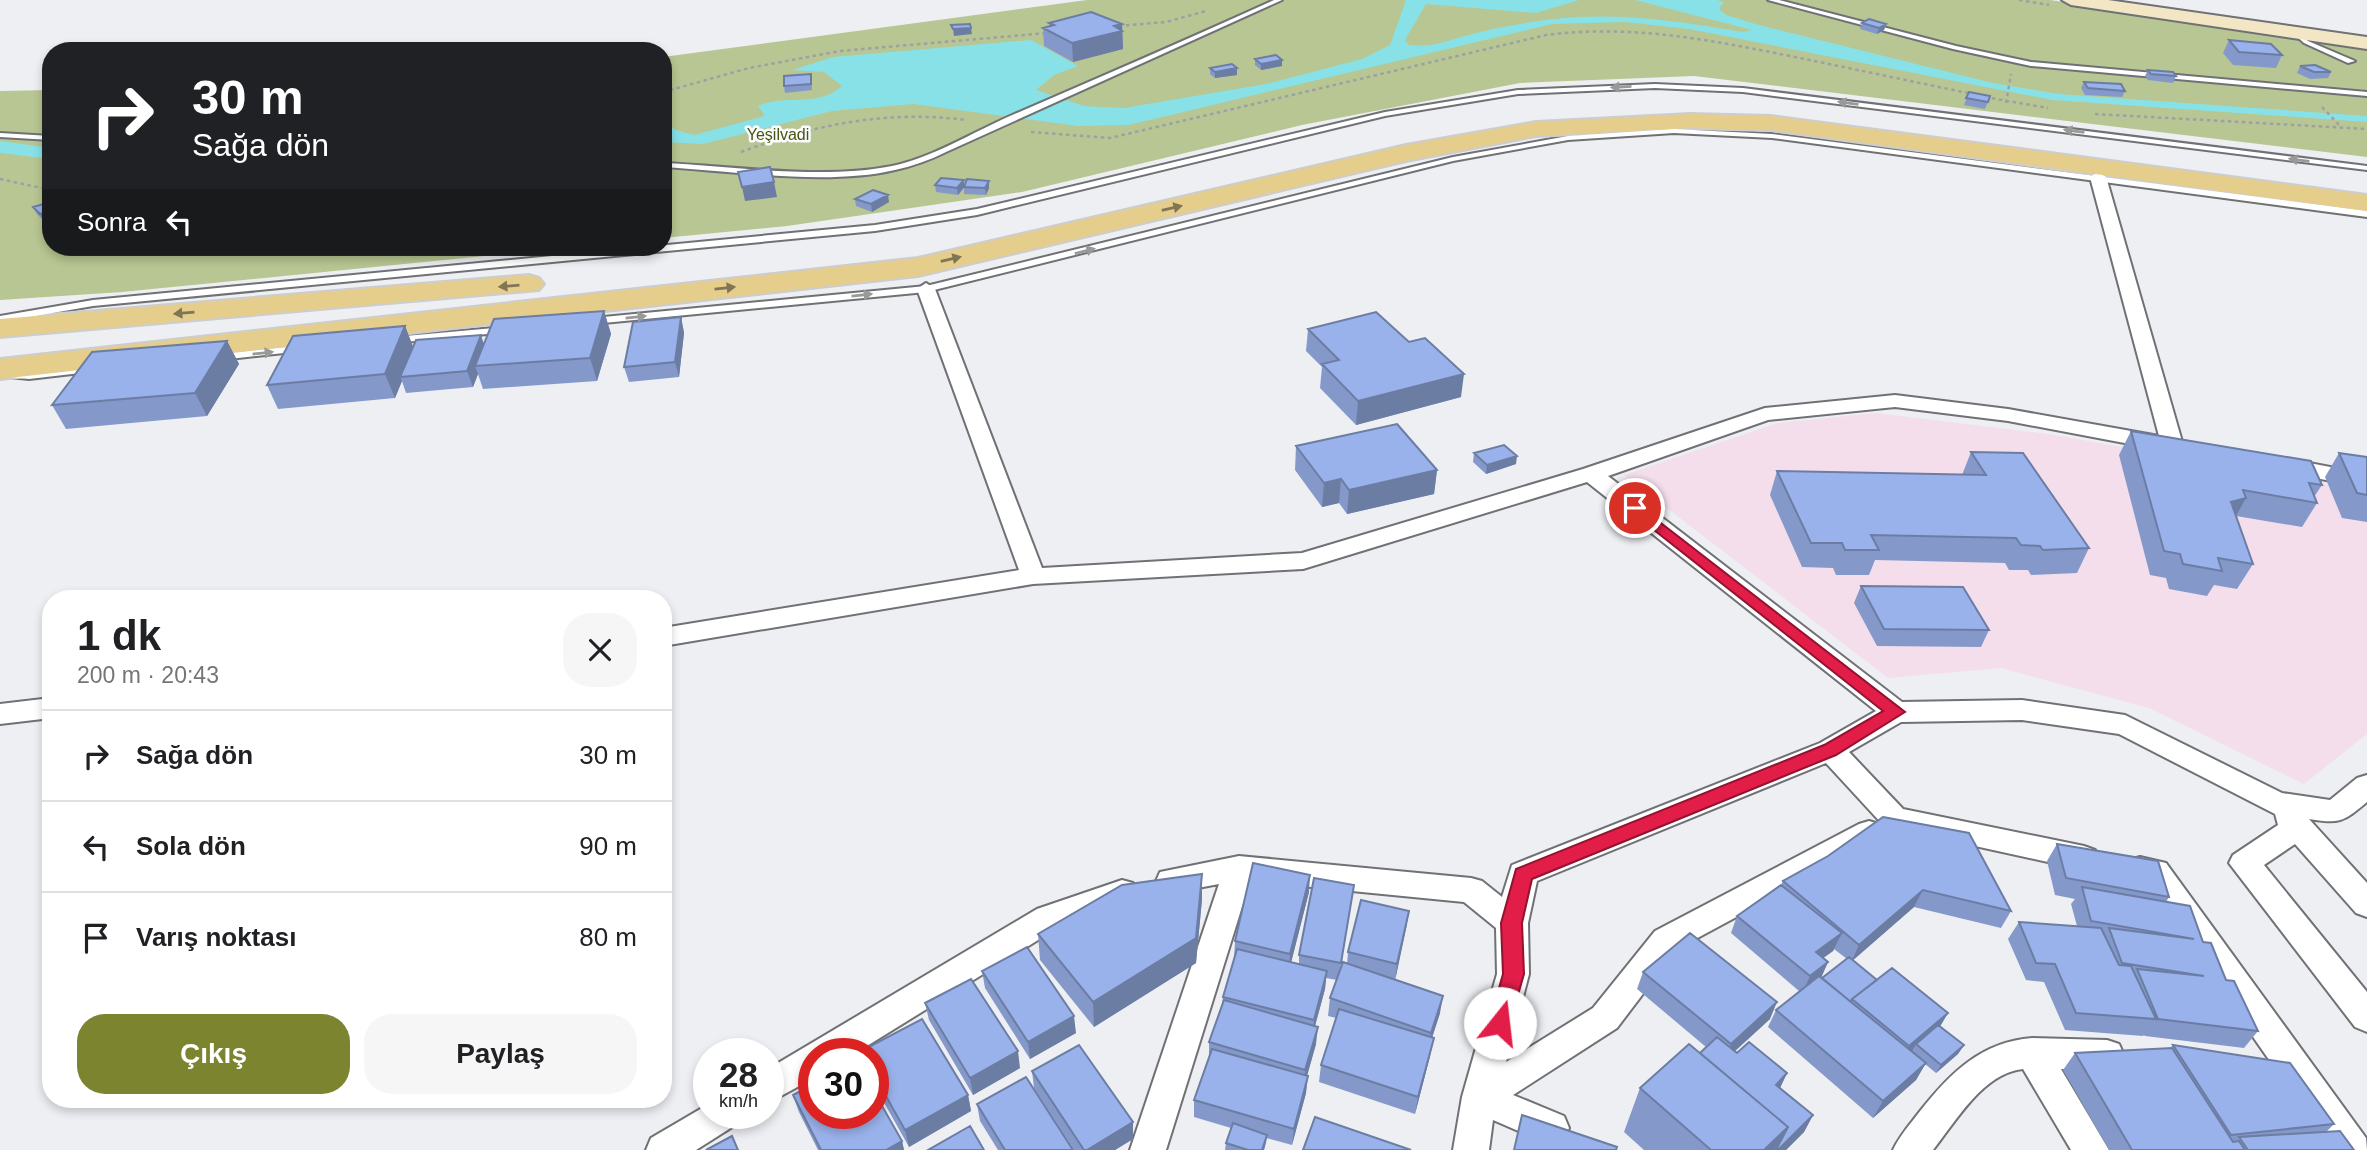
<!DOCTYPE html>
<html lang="tr">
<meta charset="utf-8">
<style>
body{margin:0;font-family:Arial,sans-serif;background:#f6f6f6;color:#202124;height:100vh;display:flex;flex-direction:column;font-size:26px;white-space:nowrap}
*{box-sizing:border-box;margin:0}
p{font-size:23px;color:#757577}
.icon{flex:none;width:38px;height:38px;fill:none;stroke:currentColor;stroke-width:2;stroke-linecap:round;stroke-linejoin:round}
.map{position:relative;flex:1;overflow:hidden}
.sheet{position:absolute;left:42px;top:590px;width:630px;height:518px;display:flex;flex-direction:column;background:#fff;border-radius:28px;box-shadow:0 4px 10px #0003}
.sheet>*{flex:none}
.banner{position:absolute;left:42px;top:42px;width:630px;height:214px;border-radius:28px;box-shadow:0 4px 10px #0003;background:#202124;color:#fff;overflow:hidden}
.speed{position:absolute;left:693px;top:1038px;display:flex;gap:14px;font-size:35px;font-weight:700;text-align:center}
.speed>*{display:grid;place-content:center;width:91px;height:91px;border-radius:50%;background:#fff;box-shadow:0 4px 10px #0003;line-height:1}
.speed small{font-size:18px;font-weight:400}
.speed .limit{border:10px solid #d22;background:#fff;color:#111}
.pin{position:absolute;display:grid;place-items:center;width:60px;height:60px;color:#fff;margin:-30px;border:4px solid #fff;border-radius:50%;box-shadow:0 2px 7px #0007}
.me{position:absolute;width:77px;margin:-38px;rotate:16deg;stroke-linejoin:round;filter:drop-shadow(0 0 5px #0008)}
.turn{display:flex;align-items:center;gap:24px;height:147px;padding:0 35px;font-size:32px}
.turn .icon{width:91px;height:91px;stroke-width:2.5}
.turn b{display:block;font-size:49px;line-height:60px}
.then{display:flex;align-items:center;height:66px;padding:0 35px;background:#0003;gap:14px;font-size:26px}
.round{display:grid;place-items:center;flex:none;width:74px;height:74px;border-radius:28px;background:#f6f6f6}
.summary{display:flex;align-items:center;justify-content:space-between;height:119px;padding:0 35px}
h1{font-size:42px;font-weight:700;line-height:52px}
.cta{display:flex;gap:14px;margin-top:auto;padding:14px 35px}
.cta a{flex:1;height:80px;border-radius:28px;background:#7d8430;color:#fff;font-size:28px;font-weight:700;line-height:80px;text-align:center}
.cta a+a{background:#f6f6f6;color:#202124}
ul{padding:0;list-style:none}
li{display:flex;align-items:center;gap:21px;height:91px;padding:0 35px;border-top:2px solid #e0e0e0}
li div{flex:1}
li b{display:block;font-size:26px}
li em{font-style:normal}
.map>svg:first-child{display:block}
.education{fill:#f4deeb}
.green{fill:#b7c692}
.water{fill:#88e1e6}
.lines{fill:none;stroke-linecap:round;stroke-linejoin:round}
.lane-casing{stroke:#6f7175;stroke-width:4}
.street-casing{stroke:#6f7175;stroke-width:4}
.secondary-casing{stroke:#6f7175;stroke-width:4}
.primary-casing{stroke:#cdcdce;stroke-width:4}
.path-far1{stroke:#9ea0a3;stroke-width:2.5;stroke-dasharray:3.5 3.5;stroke-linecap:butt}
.path{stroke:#9ea0a3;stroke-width:3.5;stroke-dasharray:4.5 4.5;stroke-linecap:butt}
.lane{fill:#fff;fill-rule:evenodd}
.street{fill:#fff;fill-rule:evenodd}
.secondary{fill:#f2e6c5;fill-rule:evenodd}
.primary{fill:#e5cd8c;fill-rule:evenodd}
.wall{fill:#8499ca;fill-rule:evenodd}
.shaded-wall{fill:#6c7da4}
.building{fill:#9ab2eb;stroke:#6c7da4;stroke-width:2}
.oneway{fill:#99999a}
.oneway2{fill:#807555}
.route{fill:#e11d48;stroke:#92132f;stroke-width:2}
.labels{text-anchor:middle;stroke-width:5;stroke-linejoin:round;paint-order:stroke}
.far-park-label{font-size:16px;fill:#47550f;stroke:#fbfcff}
</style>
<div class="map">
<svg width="2367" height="1150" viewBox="0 0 2367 1150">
<rect width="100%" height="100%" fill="#edeff3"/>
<path class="education" d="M1876 413 2049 434 2367 491V734L2304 784 2149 708 2001 668 1888 678 1624 475 1777 423Z"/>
<path class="green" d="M1087 0H2050L2367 47V157L1694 76 1520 83 1302 125 1022 192 787 226 663 238V57Z
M51 90V247H575L122 292 0 300V91Z"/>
<path class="water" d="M1406 0H1579L1536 13 1426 4 1405 40 1409 45C1432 47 1440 43 1461 37 1488 29 1518 24 1545 20 1612 11 1678 21 1743 32L1752 30 1635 0H1717L1724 2 1719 9 1726 15 1759 25 1993 83 2059 94 2367 116V122L2052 100 1689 29 1625 22 1552 24 1129 125 1078 126 913 104 832 111 703 144 663 142V121L676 130 694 135 765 116 758 106C787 93 815 109 842 86L824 72 792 70 833 57 1031 40 1078 66 1054 75 1036 90 1084 106 1124 108 1266 84 1362 59 1390 45Z
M0 141 51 148V159L0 153Z"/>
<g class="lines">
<defs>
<path id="lane" d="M1274 0H1282L946 152C930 160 913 166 895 170 827 186 734 171 663 167V163C735 166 822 180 892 166 934 157 971 133 1010 116 1098 78 1186 40 1274 0Z
M1768 0H1779L1956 46 2031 62 2367 92V96L2031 66 1953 49Z
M2293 31H2297L2308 41 2355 61 2348 63 2304 43 2293 33Z
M1655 84 1743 88 2367 166V170L1743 92 1655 88 1518 94 1385 116 977 215 875 231 93 306 0 322V316L93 300 875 225 977 209 1385 112 1518 90Z
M1674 129 1772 134 2367 211V217L1772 138 1674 133 1568 140 1453 161 926 292 593 324 588 321 593 318 926 286 1453 157 1568 136Z
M0 133 51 136V140L0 137Z
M505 327 508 328V332L394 343 389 340 394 337Z
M299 346 303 347V351L220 360 215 357 220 354Z
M94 366 99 369 98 371 29 379 0 376V370L29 373Z"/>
<path id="street" d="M2098 172 2106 177 2183 445 2180 450 2172 452 2008 421 1895 407 1768 420 1608 476 1902 702 2022 700 2125 715 2282 793 2330 800 2357 778 2367 775V802C2343 822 2340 824 2309 819L2367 883V917L2356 913 2295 844 2264 865 2367 992V1032L2355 1027 2229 863 2233 855 2278 825 2275 814 2119 734 2022 720 1901 722 1849 752 1903 809 2084 846 2095 850 2099 858 2095 866 2084 870 1884 826 1826 763 1537 881 1528 923 1529 974 1506 1062 1593 1008 1655 931 1859 824 1869 821 1879 824 1884 832 1879 840 1677 949 1617 1028 1513 1095 1564 1116 1569 1128 1564 1140 1551 1145 1493 1120 1489 1150H1453L1462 1097 1497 974 1496 928 1464 902 1250 881 1166 1150H1130L1219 884 1171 893 1160 890 1156 881 1160 872 1239 856 1471 878 1482 881 1502 897 1512 865 1820 743 1876 711 1587 482 1303 569 1033 584 663 646V628L1019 570 917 289 926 283 935 289 1042 568 1302 553 1583 469 1765 408 1895 395 2008 409 2159 436 2090 177Z
M2283 458 2367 474V488L2275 470 2272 465Z
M51 698V718L0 724V704Z
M2140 857 2166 863 2366 1138 2367 1150H2332L2145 882 2129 878 2125 869 2129 860Z
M1122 880 1133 883 1137 892 1133 901 1059 927 854 1054H814V1078L768 1103V1069L1037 909Z
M2032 1038 2107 1040 2119 1044 2124 1055 2119 1066 2107 1070 2061 1069 2109 1150H2071L2023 1069C1983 1073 1956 1121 1933 1150H1893C1900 1135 1911 1123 1921 1110 1951 1072 1982 1042 2032 1038Z
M709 1104V1113H743L737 1124 696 1150H646L651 1138Z"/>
<path id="secondary" d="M2062 0H2108L2367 37V49L2071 5Z"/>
<path id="primary" d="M1690 114 1771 116 2367 195V211L1771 130 1690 128 1536 136 1406 161 918 276 0 379V359L918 258 1406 145 1536 122Z
M529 275 539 278 544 284 539 290 0 337V319Z"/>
</defs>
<use href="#lane" class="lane-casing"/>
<use href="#street" class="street-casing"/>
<use href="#secondary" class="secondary-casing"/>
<use href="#primary" class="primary-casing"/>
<path class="path-far1" d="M2019 0 2049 5
M1119 26 1166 22 1206 11
M663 92 749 68 840 51 1047 33
M1985 97 2048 108
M2006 103 2011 74
M2322 107 2340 126
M2095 114 2367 129
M1031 132 1110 138 1546 35C1632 24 1711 40 1795 57 1854 69 1914 82 1973 94
M741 152C816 124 887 110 967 120
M0 179 51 190"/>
<path class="path" d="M44 188 51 190
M303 247 323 251 377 247"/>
<use href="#lane" class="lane"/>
<use href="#street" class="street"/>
<use href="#secondary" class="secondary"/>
<use href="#primary" class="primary"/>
</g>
<path class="wall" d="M1049 23 1122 24 1123 49 1073 62 1044 46 1043 28 1049 26Z
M1862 23 1886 24 1884 30 1877 34 1860 29Z
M2229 40 2282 55 2276 68 2233 65 2223 53Z
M1255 59 1282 60V66L1261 70 1255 65Z
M2300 66 2331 72 2328 78 2310 79 2297 73Z
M1210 68 1237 75 1215 78 1210 74Z
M2148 70 2176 76 2173 83 2148 80 2145 76Z
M811 74 812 90 785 93 784 86Z
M2084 82 2125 91 2122 97 2085 95 2081 88Z
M1969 92 1990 96 1985 109 1964 105Z
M989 181V188L986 195 964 194V188L958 195 936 192 935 185 964 186Z
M855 199 889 202 872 212 856 206Z
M51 202 44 221 37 214 33 207Z
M604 311 611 334 597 381 483 389 478 374 473 387 406 393 402 381 395 398 278 409 267 385 405 326 413 347 484 344Z
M681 317 684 333 679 377 629 382 624 367Z
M1308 329 1409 342 1461 397 1356 425 1320 388 1322 367 1306 351Z
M227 341 239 364 207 416 66 429 52 405Z
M2131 431 2322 485 2314 497 2317 503 2302 527 2236 516 2253 564 2237 589 2214 585 2207 596 2169 589 2166 578 2150 575 2119 455Z
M1296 446 1437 470 1434 494 1347 514 1339 503 1322 507 1295 470Z
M1971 452 2089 548 2077 573 2031 575 2028 570H2009L2005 563 1875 560 1869 575H1836L1833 568 1802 567 1770 495 1777 471 1962 475Z
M1474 453 1516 464 1486 474 1473 462Z
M2339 453 2367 457V522L2342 518 2325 477Z
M1861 586 1989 630 1981 647 1877 646 1854 603Z
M2057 844 2169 897 2166 902 2203 942 2258 1031 2244 1048 2145 1036 2144 1035 2143 1036 2065 1030 2044 982 2026 980 2008 939 2019 922 2077 926 2071 904 2075 899 2055 895 2047 861Z
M1828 856 2011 911 2001 928 1914 907 1853 960 1877 980 1948 1013 1940 1026 1964 1045 1958 1054 1936 1073 1925 1064 1916 1080 1873 1118 1768 1027 1776 1010 1799 991 1731 933 1737 916 1781 885 1783 881ZM1834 949 1847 959 1822 978H1821L1828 962 1823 958 1833 951Z
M1202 874V899L1196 963 1094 1027 1040 960 1038 934Z
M1309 892 1291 962 1299 964V955L1351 902 1340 970 1347 964 1348 952 1409 911 1395 980 1440 1013 1432 1038 1430 1056 1415 1114 1319 1082 1321 1065 1336 1018 1328 1016 1330 998 1337 980 1326 978 1325 989 1315 1026 1316 1044 1307 1075 1306 1093 1292 1145 1266 1138 1264 1150H1225L1226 1143 1231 1128 1194 1117V1100L1209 1057V1042L1222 1004 1223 997 1234 959 1235 941Z
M982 971 1076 1033 1030 1059 985 988Z
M1643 972 1770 1019 1735 1051 1787 1073 1780 1088 1813 1115 1804 1132 1786 1150H1644L1624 1132 1640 1088 1700 1053 1706 1047 1637 989Z
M925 1003 1020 1068 973 1095 929 1020Z
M922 1019 968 1095 971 1111 909 1147 873 1083V1054H861V1051Z
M2173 1045 2334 1124 2327 1131 2354 1150H2109L2063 1070 2075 1053 2170 1048Z
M1032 1071 1133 1122V1139L1115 1150H1074L1034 1088Z
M793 1095 902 1141 904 1150H818L799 1112Z
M977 1104 1073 1150H998L980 1121Z"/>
<path class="shaded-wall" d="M1122 24 1123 49 1073 62 1072 43 1114 26Z
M1886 24 1884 30 1877 34 1879 28Z
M971 28 972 34 954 36 953 29Z
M1282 60V66L1261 70V64Z
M1237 68V75L1215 78V72Z
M964 180V187L958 195 957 188Z
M989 181V188L986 195 985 188Z
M774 182 777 197 745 201 742 187Z
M888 195 889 202 872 212 871 204Z
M51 210V219L44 221 40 214Z
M604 311 611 334 597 381 590 358Z
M681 317 684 333 679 377 675 362Z
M405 326 414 349 400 377 402 381 395 398 385 374Z
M481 335 486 351 475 366 478 374 473 387 467 371Z
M227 341 239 364 207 416 195 393Z
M1464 374 1461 397 1356 425 1358 401Z
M1517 456 1516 464 1486 474 1487 465Z
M1437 470 1434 494 1347 514 1349 490Z
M1341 479 1339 503 1322 507 1324 483Z
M2246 498 2232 523 2231 502Z
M1202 874V899L1196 963 1094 1027 1093 1002Z
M1310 875 1309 892 1289 971 1290 954Z
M1923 890 1914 907 1851 962 1859 945Z
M1409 911 1406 929 1395 981 1397 964Z
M1842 933 1833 951 1808 969 1816 952Z
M1828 962 1820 980 1802 994 1810 976Z
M1327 971 1325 989 1312 1037 1314 1020Z
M1443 996 1440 1013 1428 1050 1431 1033Z
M1777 1002 1770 1019 1724 1061 1731 1044Z
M1948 1013 1938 1030 1916 1044 1911 1053 1899 1063 1909 1046Z
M1074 1016 1076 1033 1030 1059 1028 1042Z
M1318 1027 1316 1044 1304 1087 1305 1070Z
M1434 1038 1430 1056 1415 1114 1418 1097Z
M1964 1045 1958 1054 1936 1073 1941 1065Z
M1018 1051 1020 1068 973 1095 970 1078Z
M1926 1063 1916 1080 1873 1118 1883 1101Z
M1787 1073 1779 1090 1776 1085Z
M1308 1076 1306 1093 1292 1145 1294 1129Z
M968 1095 971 1111 909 1147 905 1130Z
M1813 1115 1804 1132 1786 1150H1778Z
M1133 1122V1139L1115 1150H1087Z
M1788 1127 1776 1150H1764Z
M1267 1135 1266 1143 1264 1150H1262Z
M902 1141 904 1150H886Z"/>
<path class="building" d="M1091 12 1122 24 1114 26 1122 31 1072 43 1043 28 1054 25 1049 23Z
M1869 19 1886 24 1879 28 1862 23Z
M970 24 971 28 953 29 951 25Z
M2229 40 2271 44 2282 55 2239 52Z
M1276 55 1282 60 1261 64 1255 59Z
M1232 64 1237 68 1215 72 1210 68Z
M2315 65 2331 72H2314L2300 66Z
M2148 70 2173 72 2176 76 2151 74Z
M811 74V84L784 86V76Z
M2084 82 2121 84 2125 91 2088 88Z
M1969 92 1990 96 1988 102 1966 98Z
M770 167 774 182 742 187 738 172Z
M941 178 964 180 957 188 935 185Z
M967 179 989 181 985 188 964 187Z
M873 190 888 195 871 204 855 199Z
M51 202V210L40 214 33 207Z
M604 311 590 358 475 366 494 319Z
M1376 312 1409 342 1425 338 1464 374 1358 401 1322 364 1339 360 1308 329Z
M681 317 675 362 624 367 633 322Z
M405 326 385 374 267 385 293 336Z
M481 335 467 371 400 377 416 340Z
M227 341 195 393 52 405 92 352Z
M1397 424 1437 470 1349 490 1341 479 1324 483 1296 446Z
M2131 431 2311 461 2322 485 2309 483 2317 503 2243 490 2246 498 2231 502 2253 564 2218 558 2222 571 2183 564 2180 554 2164 551Z
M1504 445 1517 456 1487 465 1474 453Z
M1971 452 2023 453 2089 548 2043 550 2040 546 2021 545 2016 538 1871 535 1879 550H1845L1842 543H1811L1777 471 1986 475Z
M2339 453 2367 457V495L2357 493Z
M1861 586 1963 587 1989 630 1884 629Z
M1883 817 1969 833 2011 911 1923 890 1859 945 1783 881 1828 856Z
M2057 844 2158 861 2169 897 2066 878Z
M1253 863 1310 875 1290 954 1235 941Z
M1202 874 1196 938 1093 1002 1038 934 1122 885Z
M1314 878 1354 885 1341 963 1299 955Z
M1781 885 1842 933 1816 952 1828 962 1810 976 1737 916Z
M2082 887 2190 906 2203 942 2211 943 2226 980 2234 981 2258 1031 2158 1019 2137 969 2204 976 2122 963 2109 928 2194 939 2091 921Z
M1361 900 1409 911 1397 964 1348 952Z
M2019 922 2101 928 2119 965 2131 966 2156 1019 2076 1013 2055 964 2036 963Z
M1690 933 1777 1002 1731 1044 1643 972Z
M1027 947 1074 1016 1028 1042 982 971Z
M1237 949 1327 971 1314 1020 1223 997Z
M1849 957 1877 980 1852 999 1851 1002 1822 978Z
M1343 962 1443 996 1431 1033 1330 998Z
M1892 968 1948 1013 1909 1046 1852 999Z
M1819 976 1926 1063 1883 1101 1776 1010Z
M971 979 1018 1051 970 1078 925 1003Z
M1224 1000 1318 1027 1305 1070 1209 1042Z
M1339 1009 1434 1038 1418 1097 1321 1065Z
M922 1019 968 1095 905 1130 873 1073V1054H862L861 1051Z
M1938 1025 1964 1045 1941 1065 1916 1044Z
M1717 1037 1737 1053 1749 1042 1787 1073 1776 1085 1813 1115 1778 1150H1776L1788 1127 1700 1053Z
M1689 1044 1788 1127 1764 1150H1711L1640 1088Z
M1079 1045 1133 1122 1087 1150H1084L1032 1071Z
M2173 1045 2290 1063 2334 1124 2231 1135Z
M2172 1048 2233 1142 2239 1141 2245 1150H2132L2075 1053Z
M1212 1049 1308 1076 1294 1129 1194 1100Z
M1026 1077 1073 1150H1005L977 1104Z
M814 1084V1113H873V1090L902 1141 886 1150H821L793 1095Z
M1522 1115 1617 1147 1616 1150H1514Z
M1315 1117 1411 1150H1303Z
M1233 1123 1267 1135 1262 1150H1248L1226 1143Z
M970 1126 984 1150H928Z
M2340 1131 2354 1150H2248L2239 1137Z
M732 1136 738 1150H706Z"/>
<defs><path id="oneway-solid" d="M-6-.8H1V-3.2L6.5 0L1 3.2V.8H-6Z" transform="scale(1.75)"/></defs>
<g class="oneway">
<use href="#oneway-solid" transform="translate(1621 87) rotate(177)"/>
<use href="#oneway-solid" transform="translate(1848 103) rotate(-173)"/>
<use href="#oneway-solid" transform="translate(2074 131) rotate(-173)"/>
<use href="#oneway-solid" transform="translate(2299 160) rotate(-173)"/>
<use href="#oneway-solid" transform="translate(1085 251) rotate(-14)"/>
<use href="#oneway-solid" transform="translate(862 295) rotate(-6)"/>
<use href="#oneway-solid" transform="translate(636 317) rotate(-6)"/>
<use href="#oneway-solid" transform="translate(263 353) rotate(-6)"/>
</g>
<g class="oneway2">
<use href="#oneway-solid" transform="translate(1172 208) rotate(-13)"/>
<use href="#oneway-solid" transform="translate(951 259) rotate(-13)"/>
<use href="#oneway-solid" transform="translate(509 286) rotate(175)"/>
<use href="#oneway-solid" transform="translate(725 288) rotate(-6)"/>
<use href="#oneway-solid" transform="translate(184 313) rotate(175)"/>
</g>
<path class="route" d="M1635 503 1905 712 1836 755 1532 879 1522 923 1524 974 1510 1023 1507 1030 1500 1033 1492 1030 1489 1023 1503 974 1501 923 1516 869 1824 745 1883 711 1630 511V504Z"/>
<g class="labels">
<g class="far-park-label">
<text x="778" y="140">Yeşilvadi</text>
</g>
</g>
</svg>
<div class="speed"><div>28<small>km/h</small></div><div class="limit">30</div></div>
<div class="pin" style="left:1635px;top:508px;background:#d93025"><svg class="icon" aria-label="arrive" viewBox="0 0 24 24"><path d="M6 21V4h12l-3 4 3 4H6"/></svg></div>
<svg class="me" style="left:1500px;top:1023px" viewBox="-20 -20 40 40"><circle r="19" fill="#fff"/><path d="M0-13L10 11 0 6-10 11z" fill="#e11d48"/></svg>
<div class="banner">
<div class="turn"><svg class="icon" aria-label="right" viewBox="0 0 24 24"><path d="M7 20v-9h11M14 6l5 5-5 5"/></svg><div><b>30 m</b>Sağa dön</div></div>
<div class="then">Sonra<svg class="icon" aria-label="left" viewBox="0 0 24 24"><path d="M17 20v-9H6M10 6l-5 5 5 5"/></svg></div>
</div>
<section class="sheet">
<div class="summary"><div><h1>1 dk</h1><p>200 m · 20:43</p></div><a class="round"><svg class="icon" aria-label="close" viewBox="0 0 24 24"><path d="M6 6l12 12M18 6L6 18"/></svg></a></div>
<ul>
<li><svg class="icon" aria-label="right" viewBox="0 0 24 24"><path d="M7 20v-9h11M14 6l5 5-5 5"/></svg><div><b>Sağa dön</b></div><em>30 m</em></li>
<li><svg class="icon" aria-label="left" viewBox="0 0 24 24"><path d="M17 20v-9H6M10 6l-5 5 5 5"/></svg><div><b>Sola dön</b></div><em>90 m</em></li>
<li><svg class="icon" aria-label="arrive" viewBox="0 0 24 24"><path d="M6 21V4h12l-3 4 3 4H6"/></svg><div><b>Varış noktası</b></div><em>80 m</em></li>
</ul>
<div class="cta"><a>Çıkış</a><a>Paylaş</a></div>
</section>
</div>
